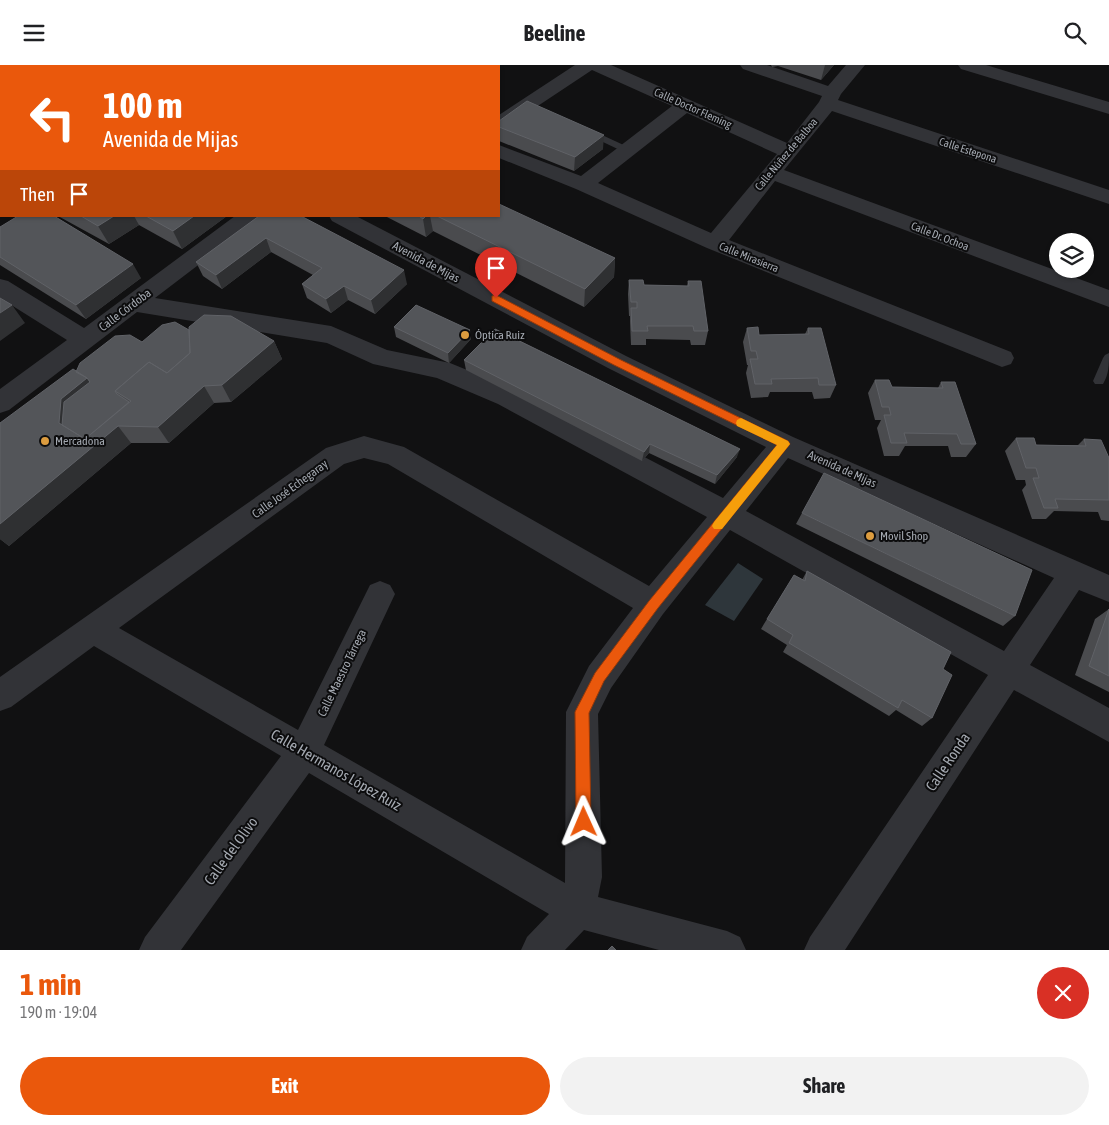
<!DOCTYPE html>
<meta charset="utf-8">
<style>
body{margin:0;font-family:"Asap Condensed",sans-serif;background:#f2f2f2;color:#202124;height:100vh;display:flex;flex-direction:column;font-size:19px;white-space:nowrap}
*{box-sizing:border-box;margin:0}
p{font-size:16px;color:#757577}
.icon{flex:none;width:28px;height:28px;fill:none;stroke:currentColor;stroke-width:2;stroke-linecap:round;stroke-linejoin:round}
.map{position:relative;height:885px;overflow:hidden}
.panel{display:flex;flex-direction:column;background:#fff;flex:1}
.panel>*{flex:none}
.guide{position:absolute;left:0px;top:0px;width:500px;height:152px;box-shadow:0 1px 4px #0004;background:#ea580c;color:#fff;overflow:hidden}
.controls{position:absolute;left:1049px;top:168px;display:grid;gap:10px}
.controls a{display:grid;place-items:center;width:45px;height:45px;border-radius:50%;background:#fff;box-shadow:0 1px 4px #0004;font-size:25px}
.pin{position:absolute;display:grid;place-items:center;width:42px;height:42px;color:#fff;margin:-51px -21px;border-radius:50% 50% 50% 0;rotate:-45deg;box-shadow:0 0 5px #0007}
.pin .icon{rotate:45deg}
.me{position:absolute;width:55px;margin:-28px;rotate:359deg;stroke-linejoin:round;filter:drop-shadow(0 0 4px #0008)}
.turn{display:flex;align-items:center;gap:18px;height:105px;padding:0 20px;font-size:22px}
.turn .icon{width:65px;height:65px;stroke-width:2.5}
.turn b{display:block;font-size:35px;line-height:42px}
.then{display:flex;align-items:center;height:48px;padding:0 20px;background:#0003;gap:10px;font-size:19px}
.round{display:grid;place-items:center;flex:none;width:52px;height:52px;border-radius:26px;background:#f2f2f2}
.summary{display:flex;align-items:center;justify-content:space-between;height:85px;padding:0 20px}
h1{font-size:30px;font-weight:700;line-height:38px;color:#ea580c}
.cta{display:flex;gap:10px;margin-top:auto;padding:10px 20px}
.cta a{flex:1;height:58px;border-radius:30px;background:#ea580c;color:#fff;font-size:20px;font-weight:700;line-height:58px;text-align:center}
.cta a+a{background:#f2f2f2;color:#202124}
header{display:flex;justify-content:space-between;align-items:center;height:65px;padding:0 20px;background:#fff;font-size:22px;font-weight:700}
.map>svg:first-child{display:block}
.water{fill:#2e363b}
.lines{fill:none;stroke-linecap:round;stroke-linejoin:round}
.lane{fill:#323337;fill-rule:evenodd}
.street{fill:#323337;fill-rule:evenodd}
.wall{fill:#4a4b4e}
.shaded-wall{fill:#2f3032}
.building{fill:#535559;stroke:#606267}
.route{fill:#ea580c;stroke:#983908}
.slow{fill:#f59e0b}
.poi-dot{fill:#dc9c3f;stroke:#0c0c0d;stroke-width:2}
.labels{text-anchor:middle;stroke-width:4;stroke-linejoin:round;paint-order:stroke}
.far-street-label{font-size:11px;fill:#a4a9b1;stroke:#0c0c0d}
.street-label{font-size:12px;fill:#a4a9b1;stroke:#0c0c0d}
.poi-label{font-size:12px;fill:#a4a9b1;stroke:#0c0c0d;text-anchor:start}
.near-street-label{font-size:15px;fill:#a4a9b1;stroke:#0c0c0d}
</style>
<header><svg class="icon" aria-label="menu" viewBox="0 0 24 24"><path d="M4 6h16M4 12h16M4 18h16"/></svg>Beeline<svg class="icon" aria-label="search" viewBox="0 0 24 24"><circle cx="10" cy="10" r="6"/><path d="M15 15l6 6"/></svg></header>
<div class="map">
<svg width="1109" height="885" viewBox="0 0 1109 885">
<rect width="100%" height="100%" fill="#111112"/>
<path class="water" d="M738 498 763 514 734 556 705 540Z"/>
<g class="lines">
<path class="lane" d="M587 63 630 83 632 85 630 87H624L584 68 582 66Z
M1109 288C1109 300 1109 309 1103 319H1095L1093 316 1103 293 1105 290Z"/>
<path class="street" d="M53 0H72L73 1H54Z
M575 0H611L787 78 819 37 822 31 743 4 740 0H767L828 21 846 0H865L841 29 838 35 1109 125V139L832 46 784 105 1109 225V242L775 116 729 175 1011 287 1014 293 1011 299 1002 302 707 183 576 124 499 93V80L581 111 672 41 592 5 506 62 499 64V50ZM687 48 777 89 711 168 598 118Z
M958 0H986L1109 37V49L961 4Z
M1 126V140L0 141V127Z
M235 151H259L256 156 155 233 331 261 387 285 450 298 516 325 723 433 766 382 608 303 332 156 329 151H356L626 291 793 372 1109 510V537L1079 525 1030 600 1109 643V677L1014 625 845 885H804L810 872 988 610 730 465 663 549 611 623 598 649 602 812 598 832 727 866 740 872 746 885H659L584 865 565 885H521L527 872 549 849 309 708 181 885H139L145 872 281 691 94 581 11 642 0 646V612L326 383 364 371 404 382 649 521 707 452 498 339 437 313 373 299 327 278 137 247 9 345 0 348V324L67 275 0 233V214L8 216 84 263ZM364 393 388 399 633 543 589 601 566 647 565 818 324 680 395 529 390 520 380 516 370 520 298 665 119 563 344 399ZM788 393 1054 513 1004 586 746 446Z"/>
</g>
<path class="wall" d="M98 0H161L159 1H100Z
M771 0H834L821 15 778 1 772 2Z
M499 56 603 84 574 106 499 76Z
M58 151H227L182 184 139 160 109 179Z
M259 151 407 219 375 249 348 235 331 248 307 233 302 219 313 210 271 187 222 224 203 211 196 197Z
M385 151H499L615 193 614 212 584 242 433 166 426 172Z
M0 162 141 213 86 254 0 200Z
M629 215 644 220 687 221 688 216 708 266 705 280H691L690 275 646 274V280H631L630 257V251H629L628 229Z
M394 262 471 274 449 298 396 272Z
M747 263 759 270 805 269 808 263 836 320 830 333 814 334 812 327H770L768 332 751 333 746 308 748 300H747L743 277Z
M189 265 274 276 282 294 231 337 214 338 169 378H131L9 481 0 474V358L76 307 142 277Z
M464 295 737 392 715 419 649 388 642 396 466 305Z
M875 315 892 322 938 323 941 317 976 379 966 392H951L948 381H905L899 391H884L877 363 881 355H875L868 328Z
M1016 373 1036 380H1078L1084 374 1109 393V456L1101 455 1098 447 1054 446 1046 454H1032L1022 425 1026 420 1025 415H1016L1005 386Z
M802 448 1015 551 1003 561 796 459Z
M807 506 943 604 932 653 922 661 896 645 889 651 783 587 787 580 761 564 767 554 802 515Z
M1109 544V627L1075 610 1095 554Z"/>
<path class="shaded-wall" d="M127 0H161L159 1H124Z
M252 0H317L314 1H253Z
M825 0H834L821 15Z
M604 70 603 84 574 106 575 92Z
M1 71V97L0 98V72Z
M114 151H134L139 160 109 179 98 161Z
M194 151H227L182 184 173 166Z
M426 151H430L433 166 426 172 423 154Z
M266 173 271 187 222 224 216 210Z
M615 193 614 212 584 242 585 224Z
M133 199 141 213 86 254 76 240Z
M404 205 407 219 375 249 371 235Z
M344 221 348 235 331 248 326 234Z
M12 240 25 258 0 276V248Z
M470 265 471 274 449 298 448 288Z
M274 276 282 294 231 337 222 320Z
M87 313 100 330 74 368 59 358 61 334Z
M204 321 214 338 169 378 158 362Z
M118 361 131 378 9 481 0 474V459Z
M650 379 649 388 642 396 644 387Z
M740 384 737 392 715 419 717 410Z"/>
<path class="building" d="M5 0H28L30 1H3Z
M116 0H127L124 1H118Z
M1 2V71L0 72V3Z
M527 36 604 70 575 92 499 62V56Z
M499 139 615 193 585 224 437 151H499Z
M18 151H54L133 199 76 240 0 192V162Z
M81 151H114L98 161Z
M146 151H194L173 166Z
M259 151H301L404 205 371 235 344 221 326 234 302 219 322 203 266 173 216 210 196 197Z
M419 151H426L423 154Z
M629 215H643L644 220 689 221 688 216H701L708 266H694L693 261H647L648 266H632L631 243H637V237H631Z
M0 233 12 240 0 248Z
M416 240 470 265 448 288 394 262Z
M204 250 231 251 274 276 222 320 204 321 158 362 118 361 0 459V358L73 304 87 313 61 334 59 358 85 374 131 336 115 326 149 297 167 308 190 288 189 262Z
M175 257 189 265 190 288 167 308 149 297 115 326 117 329 129 337 85 374 62 360 64 337 90 317 87 313 76 307 80 298 115 271 130 270 142 277 162 260Z
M758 262 759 270 809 269 808 263H821L836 320H819L818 313 771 314 772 319H755L750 294H758L756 286H751L747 263Z
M495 264 740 384 717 410 650 379 644 387 464 295Z
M875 315H889L892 322 943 323 941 317H955L976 379H961L957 369 904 368 907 378H891L884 350H891L889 342H882Z
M1016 373H1034L1036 380 1086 381 1084 374 1101 375 1109 393V435L1055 434 1058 443H1044L1033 413H1039L1036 403H1026Z
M824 408 1032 505 1015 551 802 448Z
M807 506 951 587 943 604 952 610 932 653 902 635 898 643 789 578 793 570 767 554 794 510 805 516Z
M1109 544V611L1089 601Z
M612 881 616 885H608Z"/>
<path class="route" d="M496 230 621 295 788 376 790 379 658 543 604 616 589 648 591 757 589 762 584 764 578 762 576 757 575 647 577 643 595 608 649 536 777 380 614 300 492 236V231Z"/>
<path class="slow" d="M741 353 788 376 790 379 722 464H714L712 461 714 457 777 380 737 361 736 358 737 355Z"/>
<g class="poi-dot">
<circle cx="465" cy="270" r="5"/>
<circle cx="45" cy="376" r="5"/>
<circle cx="870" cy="471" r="5"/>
</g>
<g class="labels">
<g class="far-street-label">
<text transform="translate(693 43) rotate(24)" y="4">Calle Doctor Fleming</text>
<text transform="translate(968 85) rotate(18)" y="4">Calle Estepona</text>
<text transform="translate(786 89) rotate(-50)" y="4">Calle Núñez de Balboa</text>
<text transform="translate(940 171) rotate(21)" y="4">Calle Dr. Ochoa</text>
<text transform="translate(749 192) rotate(22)" y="4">Calle Mirasierra</text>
</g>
<g class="street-label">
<text transform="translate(426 197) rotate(28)" y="4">Avenida de Mijas</text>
<text transform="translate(125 245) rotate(-37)" y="4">Calle Córdoba</text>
<text transform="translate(842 404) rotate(24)" y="4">Avenida de Mijas</text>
<text transform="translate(290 424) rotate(-36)" y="4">Calle José Echegaray</text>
<text transform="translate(342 608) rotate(-64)" y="4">Calle Maestro Tárrega</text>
</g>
<g class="poi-label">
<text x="475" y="274">Óptica Ruiz</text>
<text x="55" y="380">Mercadona</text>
<text x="880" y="475">Movil Shop</text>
</g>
<g class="near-street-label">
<text transform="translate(948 697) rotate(-56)" y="5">Calle Ronda</text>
<text transform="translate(336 705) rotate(30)" y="5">Calle Hermanos López Ruiz</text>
<text transform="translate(231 786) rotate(-54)" y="5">Calle del Olivo</text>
</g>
</g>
</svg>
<div class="controls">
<a><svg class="icon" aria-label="layers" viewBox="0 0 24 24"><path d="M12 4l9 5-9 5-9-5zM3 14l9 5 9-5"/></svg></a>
</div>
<div class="pin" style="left:496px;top:233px;background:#d93025"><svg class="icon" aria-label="arrive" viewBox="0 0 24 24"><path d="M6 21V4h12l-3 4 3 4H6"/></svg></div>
<svg class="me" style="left:584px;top:757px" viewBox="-20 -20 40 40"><path d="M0-17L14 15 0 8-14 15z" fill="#ea580c" stroke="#fff" stroke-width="4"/></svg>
<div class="guide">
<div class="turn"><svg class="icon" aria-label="left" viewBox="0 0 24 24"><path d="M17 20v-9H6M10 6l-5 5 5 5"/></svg><div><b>100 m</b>Avenida de Mijas</div></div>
<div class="then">Then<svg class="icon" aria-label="arrive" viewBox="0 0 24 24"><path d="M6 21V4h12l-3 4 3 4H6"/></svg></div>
</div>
</div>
<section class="panel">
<div class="summary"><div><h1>1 min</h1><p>190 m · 19:04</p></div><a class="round" style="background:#d93025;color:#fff"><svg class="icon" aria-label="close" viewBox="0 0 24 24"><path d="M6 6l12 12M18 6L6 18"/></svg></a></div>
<div class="cta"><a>Exit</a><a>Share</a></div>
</section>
